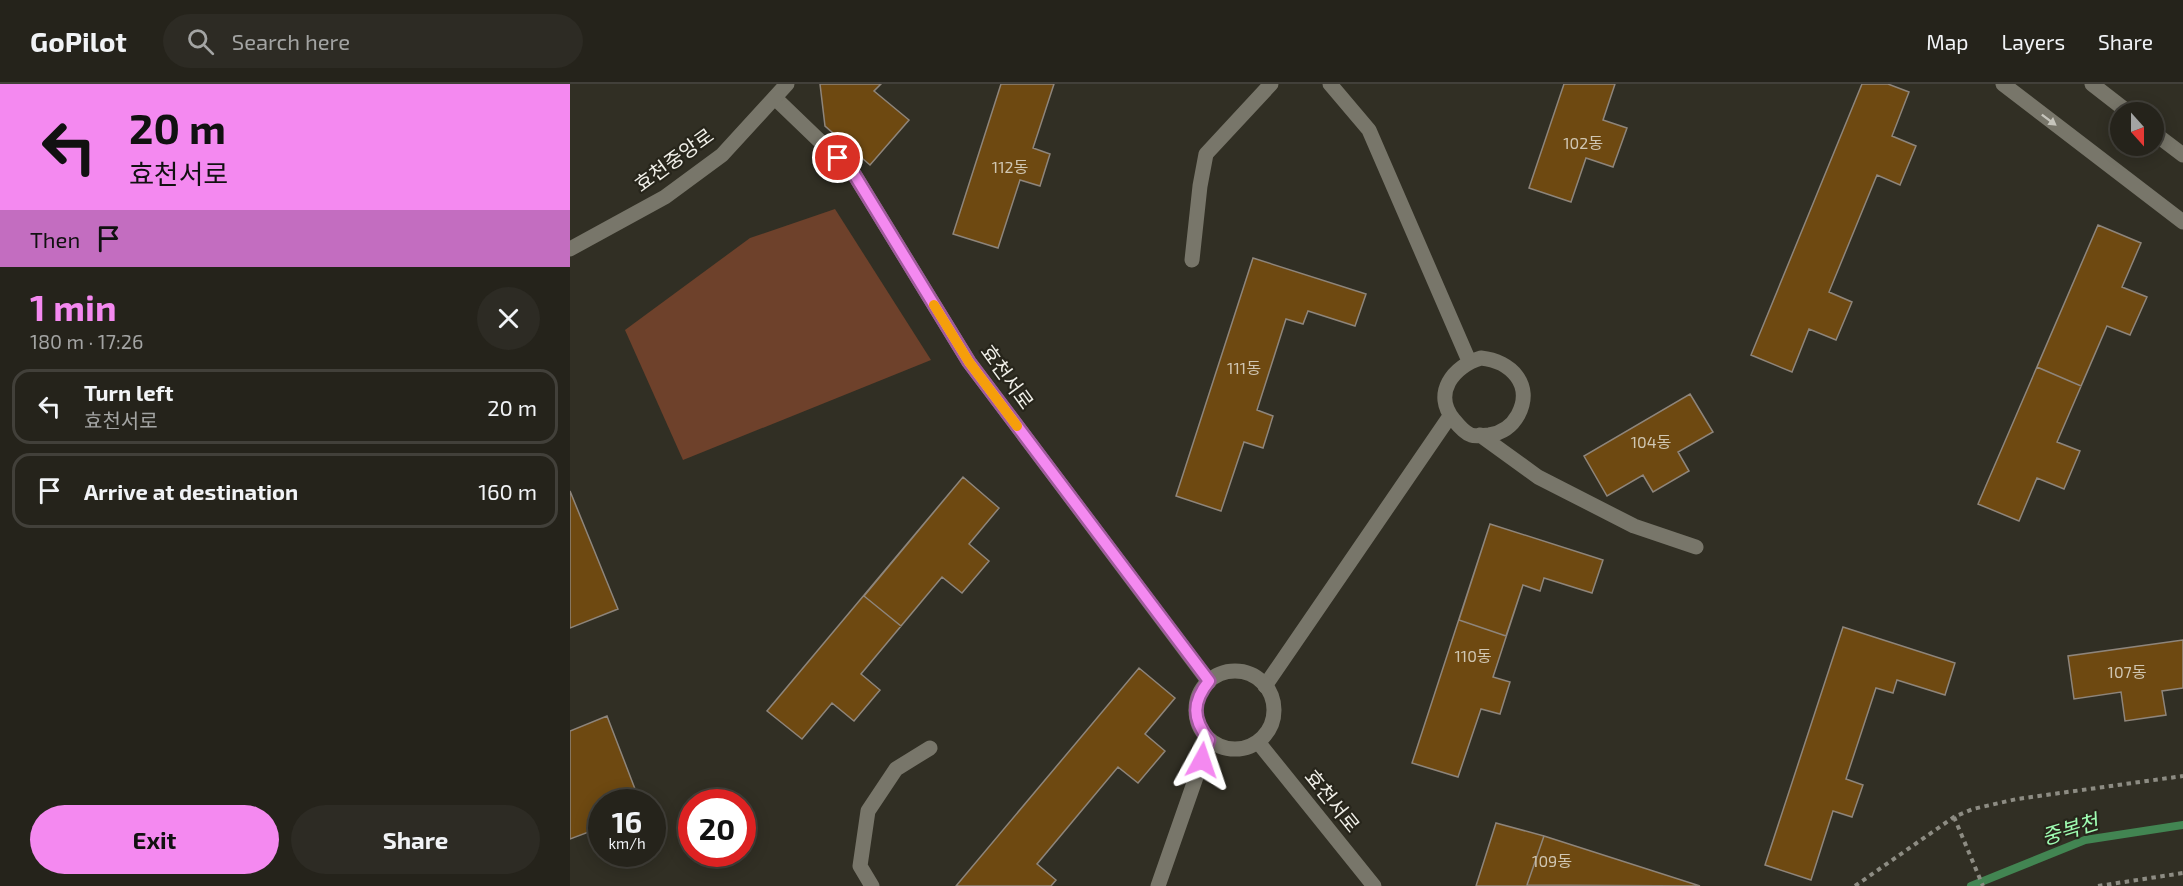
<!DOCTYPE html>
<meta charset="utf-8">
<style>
body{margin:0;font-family:"Exo 2","Noto Sans KR",sans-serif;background:#2d2b24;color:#f1f3f6;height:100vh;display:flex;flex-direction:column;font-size:22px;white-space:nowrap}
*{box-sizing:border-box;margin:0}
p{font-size:20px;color:#a3a4a3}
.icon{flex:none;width:33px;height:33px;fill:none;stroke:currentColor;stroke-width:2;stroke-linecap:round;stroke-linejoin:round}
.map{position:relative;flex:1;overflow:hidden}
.panel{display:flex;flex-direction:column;background:#25231b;width:570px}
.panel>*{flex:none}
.banner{background:#f489f0;color:#111;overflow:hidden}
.needle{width:39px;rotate:159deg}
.tools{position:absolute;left:1540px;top:18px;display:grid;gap:12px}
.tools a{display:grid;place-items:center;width:54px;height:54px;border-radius:50%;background:#25231b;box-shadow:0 3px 15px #0003,0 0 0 2px #42403a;font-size:30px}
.speed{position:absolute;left:18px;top:705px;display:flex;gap:12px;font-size:30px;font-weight:700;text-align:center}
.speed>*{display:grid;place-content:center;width:78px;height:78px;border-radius:50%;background:#25231b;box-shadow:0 3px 15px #0003,0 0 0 2px #42403a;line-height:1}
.speed small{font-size:15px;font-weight:400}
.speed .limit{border:9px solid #d22;background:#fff;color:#111}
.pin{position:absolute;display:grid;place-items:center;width:51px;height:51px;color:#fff;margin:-26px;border:3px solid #fff;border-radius:50%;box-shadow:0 2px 6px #0007}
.me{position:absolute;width:66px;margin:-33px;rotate:5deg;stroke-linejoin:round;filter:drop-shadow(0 0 4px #0008)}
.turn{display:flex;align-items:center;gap:21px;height:126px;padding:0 30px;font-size:27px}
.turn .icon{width:78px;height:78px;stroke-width:2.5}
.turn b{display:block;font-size:42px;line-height:51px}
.then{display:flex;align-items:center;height:57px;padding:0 30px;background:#0003;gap:12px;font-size:22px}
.round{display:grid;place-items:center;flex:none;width:63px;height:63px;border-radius:32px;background:#2d2b24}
.overview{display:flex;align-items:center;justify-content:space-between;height:102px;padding:0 30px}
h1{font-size:36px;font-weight:700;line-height:45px;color:#f489f0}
.button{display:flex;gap:12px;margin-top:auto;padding:12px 30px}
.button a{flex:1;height:69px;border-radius:36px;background:#f489f0;color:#111;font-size:24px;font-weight:700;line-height:69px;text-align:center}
.button a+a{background:#2d2b24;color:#f1f3f6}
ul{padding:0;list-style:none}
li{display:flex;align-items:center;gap:18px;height:75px;margin:0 12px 9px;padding:0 18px;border:3px solid #42403a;border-radius:18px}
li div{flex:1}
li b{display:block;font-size:22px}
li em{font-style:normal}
header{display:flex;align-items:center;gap:36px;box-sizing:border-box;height:84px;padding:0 30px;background:#25231b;border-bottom:2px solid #42403a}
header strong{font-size:28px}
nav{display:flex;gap:33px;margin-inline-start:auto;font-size:21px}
.search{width:420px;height:54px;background:#2d2b24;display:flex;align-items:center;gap:15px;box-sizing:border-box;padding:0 21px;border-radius:33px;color:#a3a4a3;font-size:22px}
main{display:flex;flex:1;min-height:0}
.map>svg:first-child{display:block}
.green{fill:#6e412b}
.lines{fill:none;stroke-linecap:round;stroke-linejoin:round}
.stream{stroke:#428552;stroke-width:8}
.building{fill:#6e4911;stroke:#8e857b;stroke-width:1.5}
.path{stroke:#8d8c83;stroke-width:4;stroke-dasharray:4.5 4.5;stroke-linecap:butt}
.service{stroke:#78766a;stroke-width:15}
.minor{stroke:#78766a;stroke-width:15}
.tertiary{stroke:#78766a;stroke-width:15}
.oneway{fill:#c6c5bc}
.route-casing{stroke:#9f599c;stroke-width:15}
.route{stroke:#f489f0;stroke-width:10}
.slow{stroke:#f59e0b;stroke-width:10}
.labels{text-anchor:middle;stroke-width:4.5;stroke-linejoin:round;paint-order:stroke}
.number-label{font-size:16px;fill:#d0c6b2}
.street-label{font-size:20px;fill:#f0efe8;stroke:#27251b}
.water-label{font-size:21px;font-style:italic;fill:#9ffdb2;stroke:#27251b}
</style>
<header>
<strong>GoPilot</strong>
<div class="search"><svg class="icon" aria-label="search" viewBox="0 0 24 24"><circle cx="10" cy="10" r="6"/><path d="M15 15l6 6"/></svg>Search here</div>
<nav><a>Map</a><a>Layers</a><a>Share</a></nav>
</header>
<main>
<section class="panel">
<div class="banner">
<div class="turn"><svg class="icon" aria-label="left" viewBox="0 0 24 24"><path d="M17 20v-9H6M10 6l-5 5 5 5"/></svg><div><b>20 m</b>효천서로</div></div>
<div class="then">Then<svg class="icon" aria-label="arrive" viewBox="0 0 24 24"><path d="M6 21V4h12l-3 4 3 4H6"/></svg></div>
</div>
<div class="overview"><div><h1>1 min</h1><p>180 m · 17:26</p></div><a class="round"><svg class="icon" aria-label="close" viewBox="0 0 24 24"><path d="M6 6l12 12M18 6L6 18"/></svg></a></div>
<ul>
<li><svg class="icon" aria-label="left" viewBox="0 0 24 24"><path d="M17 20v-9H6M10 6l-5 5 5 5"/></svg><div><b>Turn left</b><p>효천서로</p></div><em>20 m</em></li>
<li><svg class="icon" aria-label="arrive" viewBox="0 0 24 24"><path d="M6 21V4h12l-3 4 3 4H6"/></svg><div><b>Arrive at destination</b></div><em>160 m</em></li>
</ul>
<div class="button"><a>Exit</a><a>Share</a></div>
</section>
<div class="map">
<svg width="1613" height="802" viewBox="0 0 1613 802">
<rect width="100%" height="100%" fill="#312f24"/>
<path class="green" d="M265 125 361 276 113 376 55 246 180 154Z"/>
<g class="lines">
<path class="stream" d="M1401 802 1515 756 1613 741"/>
</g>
<path class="building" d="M250 0H311L304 7 339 36 300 81 255 42Z
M431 0H484L463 64 480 70 470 102 450 96 428 164 383 150Z
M994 0H1045L1033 36 1057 44 1043 83 1016 74 1001 118 959 104Z
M1292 0H1318L1339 8 1322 52 1346 62 1330 101 1307 91 1259 208 1282 218 1266 256 1239 245 1222 288 1181 271Z
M1528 141 1571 159 1552 203 1577 213 1560 251 1537 242 1487 358 1510 367 1494 405 1467 394 1449 437 1408 420Z
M1528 141 1571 159 1552 203 1577 213 1560 251 1537 242 1511 302 1467 283Z
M683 174 796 210 785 242 738 227 733 240 716 235 687 326 703 332 693 364 674 358 651 427 606 412Z
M1120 310 1143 348 1108 368 1119 387 1083 408 1073 391 1037 412 1014 372Z
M393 393 429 424 399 460 419 477 392 509 372 493 291 590 310 606 284 637 262 619 232 655 197 627Z
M393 393 429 424 399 460 419 477 392 509 372 493 331 542 294 512Z
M0 407 48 525 0 544Z
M920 440 1033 476 1022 509 974 494 970 507 953 501 923 593 940 598 930 630 911 625 888 693 842 679Z
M920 440 1033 476 1022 509 974 494 970 507 953 501 936 552 889 536Z
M1273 543 1385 579 1375 611 1327 596 1323 609 1306 604 1276 695 1293 701 1282 733 1263 727 1241 796 1195 781Z
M1613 556V604L1592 607 1596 631 1555 637 1551 608 1504 615 1498 572Z
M569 584 605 614 575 650 595 667 568 699 548 683 467 780 486 796 481 802H386Z
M37 632 70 718H32V743L0 755V647Z
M926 739 974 752 1130 802H906Z
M974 752 1130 802 957 801Z"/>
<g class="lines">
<path class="path" d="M1384 733 1413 802
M1285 802 1384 733 1403 725 1447 715 1613 692
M1528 802 1613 789"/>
<path class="service" d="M760 0 799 46 899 277
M622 176 630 102 636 70 701 0
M911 274C941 277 964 301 948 331 942 342 932 349 919 351 914 351 906 353 901 351 895 349 888 341 884 336 862 310 883 282 911 274Z
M910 351 968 393 1064 442 1126 463
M695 602 880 332
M302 802 290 782 298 727 326 685 360 664
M588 802 639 656"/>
<path class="minor" d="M205 14 284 90 399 278 639 598
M626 626a39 39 0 1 1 78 0a39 39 0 1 1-78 0Z
M688 658 804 802"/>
<path class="tertiary" d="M1433 0 1613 138
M1522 0 1558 28
M1584 49 1613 71
M0 165 95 113 152 71 217 0"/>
</g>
<defs><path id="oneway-solid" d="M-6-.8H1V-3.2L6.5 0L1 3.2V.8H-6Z" transform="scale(1.5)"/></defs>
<use class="oneway" href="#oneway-solid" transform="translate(1479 36) rotate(37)"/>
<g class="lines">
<defs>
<path id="route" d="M268 74 284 90 399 278 639 597C622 618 622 635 639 656L632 676"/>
</defs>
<use href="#route" class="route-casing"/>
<use href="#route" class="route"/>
<path class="slow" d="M364 221 399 278 447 342"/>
</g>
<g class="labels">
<g class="number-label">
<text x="1013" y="65">102동</text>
<text x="440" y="89">112동</text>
<text x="674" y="290">111동</text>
<text x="1081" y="364">104동</text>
<text x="903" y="578">110동</text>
<text x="1557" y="594">107동</text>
<text x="982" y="783">109동</text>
</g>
<g class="street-label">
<text transform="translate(104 76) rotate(-36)" y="7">효천중앙로</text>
<text transform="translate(437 293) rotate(54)" y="7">효천서로</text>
<text transform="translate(762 717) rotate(51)" y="7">효천서로</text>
</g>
<g class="water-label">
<text transform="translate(1500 746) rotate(-17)" y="7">중복천</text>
</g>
</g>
</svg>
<div class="tools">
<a><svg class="needle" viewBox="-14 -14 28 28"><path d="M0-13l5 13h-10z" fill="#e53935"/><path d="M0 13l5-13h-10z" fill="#a3a4a3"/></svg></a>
</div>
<div class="speed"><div>16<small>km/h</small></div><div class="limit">20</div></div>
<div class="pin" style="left:268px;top:74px;background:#d93025"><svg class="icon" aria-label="arrive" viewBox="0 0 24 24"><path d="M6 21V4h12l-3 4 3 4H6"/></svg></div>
<svg class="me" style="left:632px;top:676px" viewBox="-20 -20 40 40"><path d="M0-17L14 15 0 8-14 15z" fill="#f489f0" stroke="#fff" stroke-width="4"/></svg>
</div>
</main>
